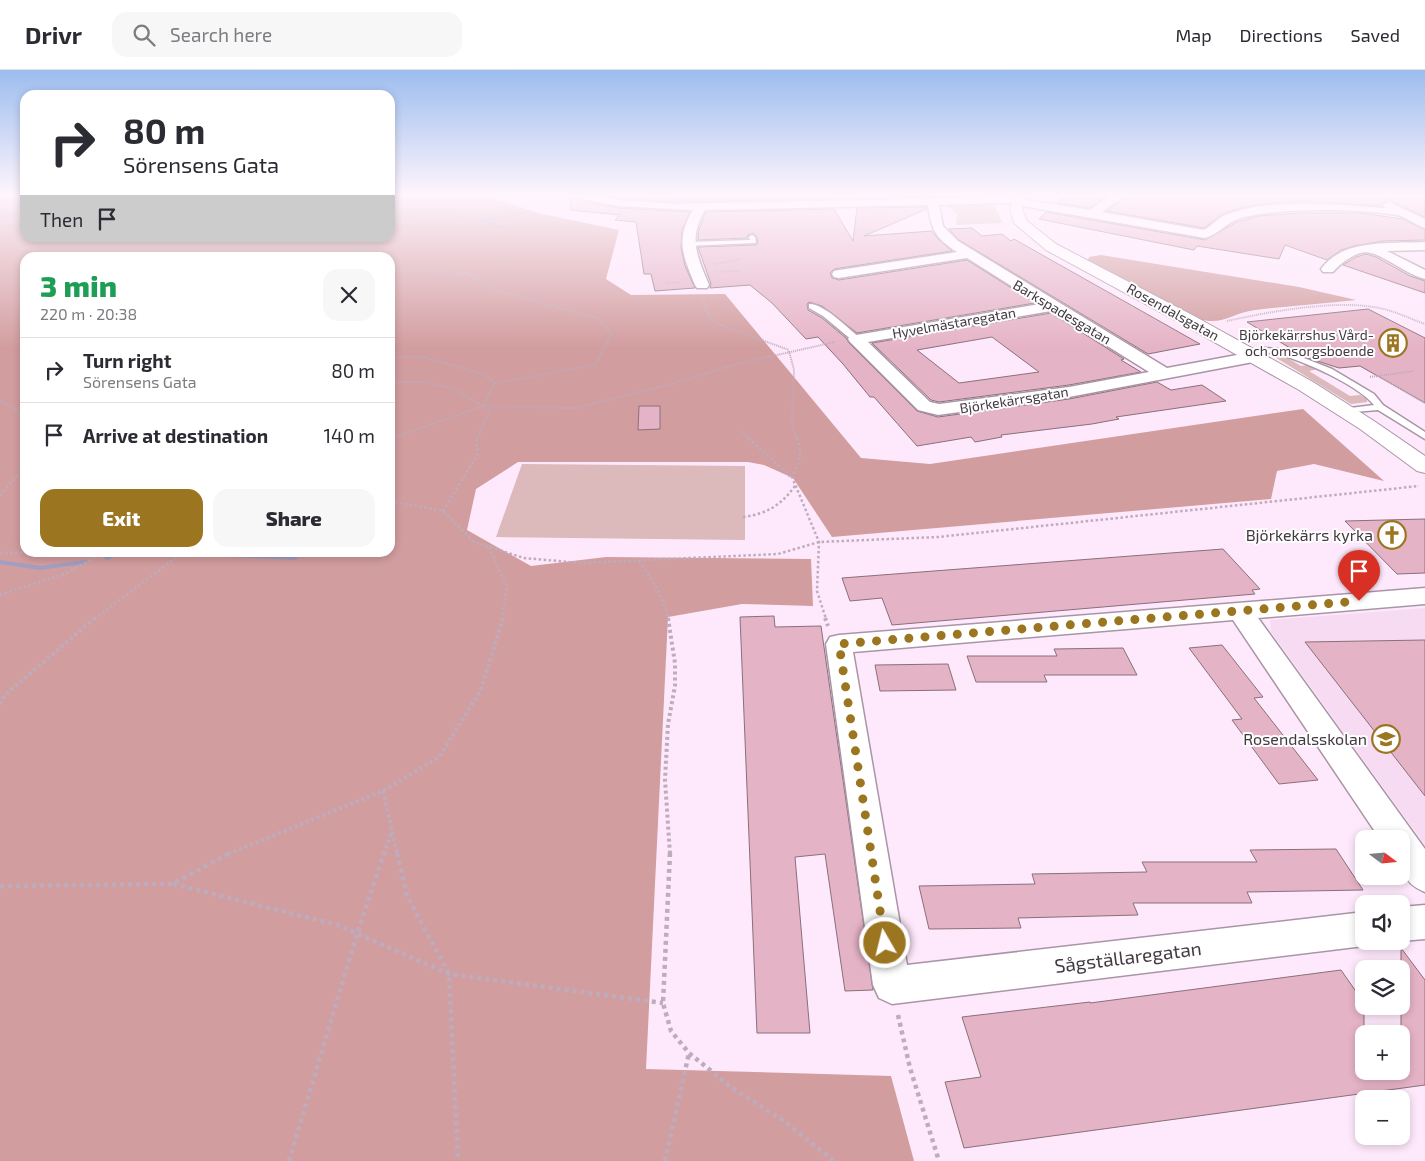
<!DOCTYPE html>
<meta charset="utf-8">
<style>
body{margin:0;font-family:"Exo 2",sans-serif;background:#f7f7f7;color:#2b2b33;height:100vh;display:flex;flex-direction:column;font-size:19px;white-space:nowrap}
*{box-sizing:border-box;margin:0}
p{font-size:16px;color:#7c7c81}
.icon{flex:none;width:28px;height:28px;fill:none;stroke:currentColor;stroke-width:2;stroke-linecap:round;stroke-linejoin:round}
.map{position:relative;flex:1;overflow:hidden}
.details{position:absolute;left:20px;top:182px;width:375px;height:305px;display:flex;flex-direction:column;background:#fff;border-radius:15px;box-shadow:0 2px 8px #0003}
.details>*{flex:none}
.top-card{position:absolute;left:20px;top:20px;width:375px;height:152px;border-radius:15px;box-shadow:0 2px 8px #0003;background:#fff;color:#2b2b33;overflow:hidden}
.needle{width:32px;rotate:106deg}
.fabs{position:absolute;left:1355px;top:760px;display:grid;gap:10px}
.fabs a{display:grid;place-items:center;width:55px;height:55px;border-radius:10px;background:#fff;box-shadow:0 2px 8px #0003;font-size:25px}
.pin{position:absolute;display:grid;place-items:center;width:42px;height:42px;color:#fff;margin:-51px -21px;border-radius:50% 50% 50% 0;rotate:-45deg;box-shadow:0 0 5px #0007}
.pin .icon{rotate:45deg}
.me{position:absolute;width:55px;margin:-28px;rotate:352deg;stroke-linejoin:round;filter:drop-shadow(0 0 4px #0008)}
.turn{display:flex;align-items:center;gap:18px;height:105px;padding:0 20px;font-size:22px}
.turn .icon{width:65px;height:65px;stroke-width:2.5}
.turn b{display:block;font-size:35px;line-height:42px}
.then{display:flex;align-items:center;height:48px;padding:0 20px;background:#0003;gap:10px;font-size:19px}
.round{display:grid;place-items:center;flex:none;width:52px;height:52px;border-radius:15px;background:#f7f7f7}
.overview{display:flex;align-items:center;justify-content:space-between;height:85px;padding:0 20px}
h1{font-size:30px;font-weight:800;line-height:38px;color:#1e9e55}
.cta{display:flex;gap:10px;margin-top:auto;padding:10px 20px}
.cta a{flex:1;height:58px;border-radius:15px;background:#9b7520;color:#fff;font-size:20px;font-weight:800;line-height:58px;text-align:center}
.cta a+a{background:#f7f7f7;color:#2b2b33}
ul{padding:0;list-style:none}
li{display:flex;align-items:center;gap:15px;height:65px;padding:0 20px;border-top:1px solid #e1e1e2}
li div{flex:1}
li b{display:block;font-size:19px}
li em{font-style:normal}
header{display:flex;align-items:center;gap:30px;box-sizing:border-box;height:70px;padding:0 25px;background:#fff;border-bottom:1px solid #e1e1e2}
header strong{font-size:24px}
nav{display:flex;gap:28px;margin-inline-start:auto;font-size:18px}
.search{width:350px;height:45px;background:#f7f7f7;display:flex;align-items:center;gap:12px;box-sizing:border-box;padding:0 18px;border-radius:15px;color:#7c7c81;font-size:19px}
.map>svg:first-child{display:block}
.built{fill:#f7dbf3}
.green{fill:#dcb9ba}
.forest{fill:#d29d9f;fill-rule:evenodd}
.lines{fill:none;stroke-linecap:round;stroke-linejoin:round}
.stream{fill:#a29ec1;fill-rule:evenodd}
.building{fill:#e5b3c6;stroke:#89707a;fill-rule:evenodd}
.service-casing{stroke:#aa95a7;stroke-width:3}
.minor-casing{stroke:#aa95a7;stroke-width:3}
.tertiary-casing{stroke:#aa95a7;stroke-width:2}
.path-far3{stroke:#beacbc;stroke-width:2;stroke-dasharray:1 1;stroke-linecap:butt}
.path-far2{stroke:#beacbc;stroke-width:2.5;stroke-dasharray:2.5 2.5;stroke-linecap:butt}
.path-far1{stroke:#beacbc;stroke-width:4;stroke-dasharray:3 3;stroke-linecap:butt}
.path{stroke:#beacbc;stroke-width:4.5;stroke-dasharray:4 4;stroke-linecap:butt}
.service{fill:#fff;fill-rule:evenodd}
.minor{fill:#fff;fill-rule:evenodd}
.tertiary{fill:#fff;fill-rule:evenodd}
.route{stroke:#9b7520;stroke-width:9;stroke-dasharray:0 16.2}
.labels{text-anchor:middle;stroke-width:4;stroke-linejoin:round;paint-order:stroke}
.far-street-label{font-size:14px;fill:#423941;stroke:#fdfdfd}
.far-poi-label{font-size:14px;fill:#423941;stroke:#fdfdfd;text-anchor:end}
.poi-label{font-size:16px;fill:#423941;stroke:#fdfdfd;text-anchor:end}
.near-street-label{font-size:19px;fill:#423941;stroke:#fdfdfd}
</style>
<header>
<strong>Drivr</strong>
<div class="search"><svg class="icon" aria-label="search" viewBox="0 0 24 24"><circle cx="10" cy="10" r="6"/><path d="M15 15l6 6"/></svg>Search here</div>
<nav><a>Map</a><a>Directions</a><a>Saved</a></nav>
</header>
<div class="map">
<svg width="1425" height="1091" viewBox="0 0 1425 1091">
<rect width="100%" height="100%" fill="#fee8fb"/>
<path class="built" d="M1425 538V775L1271 562 1270 550Z"/>
<path class="green" d="M983 133 995 137 1003 153 956 155 957 144 950 138 943 135Z
M1274 283 1281 284 1301 296 1308 295 1318 299 1309 301 1350 326 1360 325 1367 329V332L1351 334 1270 284Z
M522 394 745 396V470L496 467Z"/>
<path class="forest" d="M0 125H25V168H390V125H484L538 143 619 160 606 209 631 225 725 224 861 388 930 394 1303 339 1384 411 1314 394 1277 401 1271 429 832 467 793 408 764 395 748 392H518L476 419 467 460 531 496 606 487 811 489 813 536 742 534 668 547 646 999 891 1006 914 1091H0ZM25 188H390V482H25Z
M1101 185 1299 217 1356 230C1322 234 1288 236 1255 240 1232 243 1222 256 1199 249L1088 190 1089 187Z"/>
<g class="lines">
<path class="stream" d="M521 142 522 144 487 151 504 157 503 159C494 156 486 152 477 150 451 144 424 147 398 148L396 147 425 145H451L484 150Z
M18 144 17 146 0 148V146Z
M68 168 76 169 165 168 163 169 76 171Z
M110 482H119L109 490H105L104 488Z
M187 482H226L295 486 298 488 295 490 190 485H188Z
M0 490 40 496 85 490 88 492 85 494 40 500 0 494Z"/>
</g>
<path class="building" d="M571 125 578 130 618 138 690 142 682 160 681 178 685 196 695 218 655 221 651 204H644L636 152 615 150 620 145 570 140Z
M607 125 721 127 826 125 828 129 674 132 618 128Z
M859 125H959L858 128Z
M1066 125H1108L1090 138 1057 133Z
M1127 125H1425V147L1390 130 1382 133 1381 136 1325 132H1281L1240 138 1222 144 1204 158 1107 141Z
M926 137 927 139 864 166 932 161 938 169 952 181 834 199 830 203 832 208 839 210 967 190 1035 233 857 263 822 236 809 232 807 234 808 240 822 248 846 268 849 273 917 341 938 347 1069 329 1157 312 1171 320 1202 315 1226 331 1116 347 1119 349 1092 354 1001 365 1002 367 975 372 971 367 917 376 874 327H870L843 294 818 267 806 269 772 233 750 215 710 218 711 214 698 177 756 175 758 173 757 167 753 163 748 165 747 168 698 170 699 160 706 142 834 139 853 171 857 138Z
M1046 142 1205 170 1237 152 1259 146 1298 143H1360L1403 149 1425 160V170L1383 171 1354 176 1341 180 1327 190 1285 175 1279 189 1197 176 1194 180 1039 149Z
M972 158 982 166 1002 164 1011 171 1014 169 1200 274 1148 284 959 170 949 159Z
M1366 184 1376 187 1410 206 1425 211V223L1343 195 1356 187Z
M1368 239 1425 268V333L1360 296 1339 298 1305 287 1247 252Z
M1051 243 1124 289 1121 290 1141 302 1069 315 939 332 931 330 872 273ZM992 267 1039 302 959 313 917 280Z
M639 336H660V359L638 360Z
M1425 449V503L1397 504 1345 451Z
M1223 479 1260 519 1252 520 1255 524 892 555 882 528 850 531 842 508Z
M774 546 775 557 821 556 873 920 845 921 825 784 795 787 810 963H757L740 547Z
M1425 570V726L1305 572Z
M1222 575 1263 627 1254 628 1318 710 1279 714 1232 650 1242 649 1189 578Z
M1123 578 1137 605H1044L1047 612H976L967 586H1057L1054 579Z
M948 594 956 620 880 621 875 595Z
M1336 779 1363 820 1247 822 1252 833H1133L1138 845 1018 848 1021 858 929 859 919 816 1035 814 1032 804 1147 802 1142 792H1257L1250 780Z
M1401 878 1425 910V1015L964 1078 945 1012 981 1007 962 947 1090 932V933L1341 900 1364 933V1001H1401Z"/>
<g class="lines">
<defs>
<path id="service" d="M752 165 755 167 756 173 687 176 684 174 687 172 750 170 749 167Z
M809 234C823 233 848 258 859 267V271H853L823 246 809 238Z
M1263 278 1281 279 1332 299 1374 324 1383 335 1425 362V369L1378 340 1342 343V339L1374 335C1358 315 1302 290 1277 284 1267 281 1256 284 1246 285L1242 283Z"/>
<path id="minor" d="M573 125H597L618 130 674 134 1006 127 1090 140 1112 125H1125L1102 142 1204 160C1211 156 1216 150 1223 146 1266 127 1338 135 1385 138L1383 135 1389 132 1425 149V158C1415 155 1407 147 1397 145 1354 139 1284 137 1241 148 1227 152 1219 164 1205 168L1006 133 939 135 943 156 958 171 1167 298 1253 282 1259 283 1261 287 1259 291 1253 292 1069 327 938 345 918 340 850 272 848 269 850 266 1040 234 967 188 839 208 834 207 832 204 834 201 839 200 957 182C935 168 931 159 928 135L705 140C688 169 697 186 709 215L707 218H697L695 215C683 186 675 169 693 140L618 136 578 128ZM1051 241 1149 302 1069 317 939 334 930 332 868 272Z
M1425 172V180L1387 181 1425 200V209C1407 205 1387 187 1371 183 1358 179 1341 193 1333 202H1323L1321 199C1343 168 1391 174 1425 172Z
M1425 518V534L1258 548 1425 779V822C1398 811 1401 793 1401 769H1380L1233 550 853 582 907 895 1364 842V871H1376L1364 876 892 934 879 928 873 915 826 574 830 567 839 565Z
M1425 835V869L1401 871V837Z"/>
<path id="tertiary" d="M1015 125H1027L1022 139 1027 151 1056 174 1196 247 1313 312 1374 351 1425 386V403L1417 401 1360 359 1299 320 1184 255 1046 180 1014 153 1010 139Z"/>
</defs>
<use href="#service" class="service-casing"/>
<use href="#minor" class="minor-casing"/>
<use href="#tertiary" class="tertiary-casing"/>
<path class="path-far3" d="M390 149 413 133 415 127 412 125
M0 157 25 143
M89 188 87 170 91 168
M337 188 367 179 379 168
M714 194 742 189
M390 200 466 203 495 220 597 248 612 264 595 295 495 313 485 305 424 287H390
M716 202 740 201
M666 213 680 212
M703 229 709 246 718 254 789 280
M1227 251C1268 242 1332 230 1373 237 1391 239 1408 248 1425 254
M1296 270 1345 264
M789 281 794 300 792 354 797 369
M1370 307 1414 301
M1380 307 1425 333
M390 312H425L455 319 483 336 576 338 675 313 737 294 835 272
M0 331 16 340 25 354
M742 362 750 369
M390 369 483 336 495 313
M477 369 491 337"/>
<path class="path-far2" d="M748 368 791 407
M797 368C803 385 799 391 792 407L819 472 817 521 826 549
M390 369 393 368
M0 426 25 396
M390 431 443 441 474 472 524 488 581 493 778 484 819 472 938 467 1419 416
M443 441 478 384 476 372 478 368
M743 447C767 444 781 435 795 416
M489 477 507 517 502 549
M0 483 59 482
M639 491C653 510 663 526 668 549
M0 525 67 503 104 482
M94 549 183 482"/>
<path class="path-far1" d="M668 548 675 593V616L668 654 665 710 670 784
M825 548 828 556
M0 634 5 625 95 548
M383 721 397 784
M228 784 383 721 439 687 481 620 503 548
M384 784 392 761"/>
<path class="path" d="M397 783 407 826 449 904 458 1091
M670 783 663 933 671 961 689 983 732 1018 784 1051 834 1091
M173 814 338 855 449 904 663 933
M0 816 172 814 230 783
M898 945 910 998 939 1091
M289 1091 357 864 384 783
M665 1091 689 983"/>
<use href="#service" class="service"/>
<use href="#minor" class="minor"/>
<use href="#tertiary" class="tertiary"/>
</g>
<linearGradient id="sky" x2="0" y2="1"><stop stop-color="#9cbdee"/><stop offset="0.45" stop-color="#fff5fd"/><stop offset="1" stop-color="#fff5fd" stop-opacity="0"/></linearGradient>
<rect width="1425" height="278" fill="url(#sky)"/>
<g class="lines">
<path class="route" d="M885 873 839 574 1359 531"/>
</g>
<defs>
<symbol id="building-ring" viewBox="-11 -11 22 22"><circle r="9.5" fill="#fdfdfd" stroke="#9b7520" stroke-width="1.5"/><path d="M-4-6H4V6H1V3H-1V6H-4ZM-2.5-4.3h1.7v1.8h-1.7ZM.8-4.3h1.7v1.8H.8ZM-2.5-1h1.7V.8h-1.7ZM.8-1h1.7V.8H.8Z" fill="#9b7520"/></symbol>
<symbol id="church-ring" viewBox="-11 -11 22 22"><circle r="9.5" fill="#fdfdfd" stroke="#9b7520" stroke-width="1.5"/><path d="M-1.2-6h2.4v3.5h3.3v2.4h-3.3V6h-2.4V-.1h-3.3v-2.4h3.3Z" fill="#9b7520"/></symbol>
<symbol id="school-ring" viewBox="-11 -11 22 22"><circle r="9.5" fill="#fdfdfd" stroke="#9b7520" stroke-width="1.5"/><path d="M0-5L7-2L0 1L-7-2ZM-4 1L0 2.5L4 1V4Q0 6-4 4Z" fill="#9b7520"/></symbol>
</defs>
<g fill-rule="evenodd">
<use href="#building-ring" x="1377" y="257" width="32" height="32"/>
<use href="#church-ring" x="1376" y="449" width="32" height="32"/>
<use href="#school-ring" x="1370" y="653" width="32" height="32"/>
</g>
<g class="labels">
<g class="far-street-label">
<text transform="translate(1062 242) rotate(31)" y="5">Barkspadesgatan</text>
<text transform="translate(1173 242) rotate(29)" y="5">Rosendalsgatan</text>
<text transform="translate(954 253) rotate(-10)" y="5">Hyvelmästaregatan</text>
<text transform="translate(1014 330) rotate(-9)" y="5">Björkekärrsgatan</text>
</g>
<g class="far-poi-label">
<text x="1374" y="270">Björkekärrshus Vård-<tspan x="1374" dy="16">och omsorgsboende</tspan></text>
</g>
<g class="poi-label">
<text x="1373" y="471">Björkekärrs kyrka</text>
<text x="1367" y="675">Rosendalsskolan</text>
</g>
<g class="near-street-label">
<text transform="translate(1128 887) rotate(-7)" y="7">Sågställaregatan</text>
</g>
</g>
</svg>
<div class="fabs">
<a><svg class="needle" viewBox="-14 -14 28 28"><path d="M0-13l5 13h-10z" fill="#e53935"/><path d="M0 13l5-13h-10z" fill="#7c7c81"/></svg></a>
<a><svg class="icon" aria-label="sound" viewBox="0 0 24 24"><path d="M4 9h4l5-4v14l-5-4H4zM17 9q2 3 0 6"/></svg></a>
<a><svg class="icon" aria-label="layers" viewBox="0 0 24 24"><path d="M12 4l9 5-9 5-9-5zM3 14l9 5 9-5"/></svg></a>
<a>+</a>
<a>−</a>
</div>
<div class="pin" style="left:1359px;top:531px;background:#d93025"><svg class="icon" aria-label="arrive" viewBox="0 0 24 24"><path d="M6 21V4h12l-3 4 3 4H6"/></svg></div>
<svg class="me" style="left:885px;top:873px" viewBox="-20 -20 40 40"><circle r="17" fill="#9b7520" stroke="#fff" stroke-width="3"/><path d="M0-11L8 9 0 5-8 9z" fill="#fff"/></svg>
<div class="top-card">
<div class="turn"><svg class="icon" aria-label="right" viewBox="0 0 24 24"><path d="M7 20v-9h11M14 6l5 5-5 5"/></svg><div><b>80 m</b>Sörensens Gata</div></div>
<div class="then">Then<svg class="icon" aria-label="arrive" viewBox="0 0 24 24"><path d="M6 21V4h12l-3 4 3 4H6"/></svg></div>
</div>
<section class="details">
<div class="overview"><div><h1>3 min</h1><p>220 m · 20:38</p></div><a class="round"><svg class="icon" aria-label="close" viewBox="0 0 24 24"><path d="M6 6l12 12M18 6L6 18"/></svg></a></div>
<ul>
<li><svg class="icon" aria-label="right" viewBox="0 0 24 24"><path d="M7 20v-9h11M14 6l5 5-5 5"/></svg><div><b>Turn right</b><p>Sörensens Gata</p></div><em>80 m</em></li>
<li><svg class="icon" aria-label="arrive" viewBox="0 0 24 24"><path d="M6 21V4h12l-3 4 3 4H6"/></svg><div><b>Arrive at destination</b></div><em>140 m</em></li>
</ul>
<div class="cta"><a>Exit</a><a>Share</a></div>
</section>
</div>
